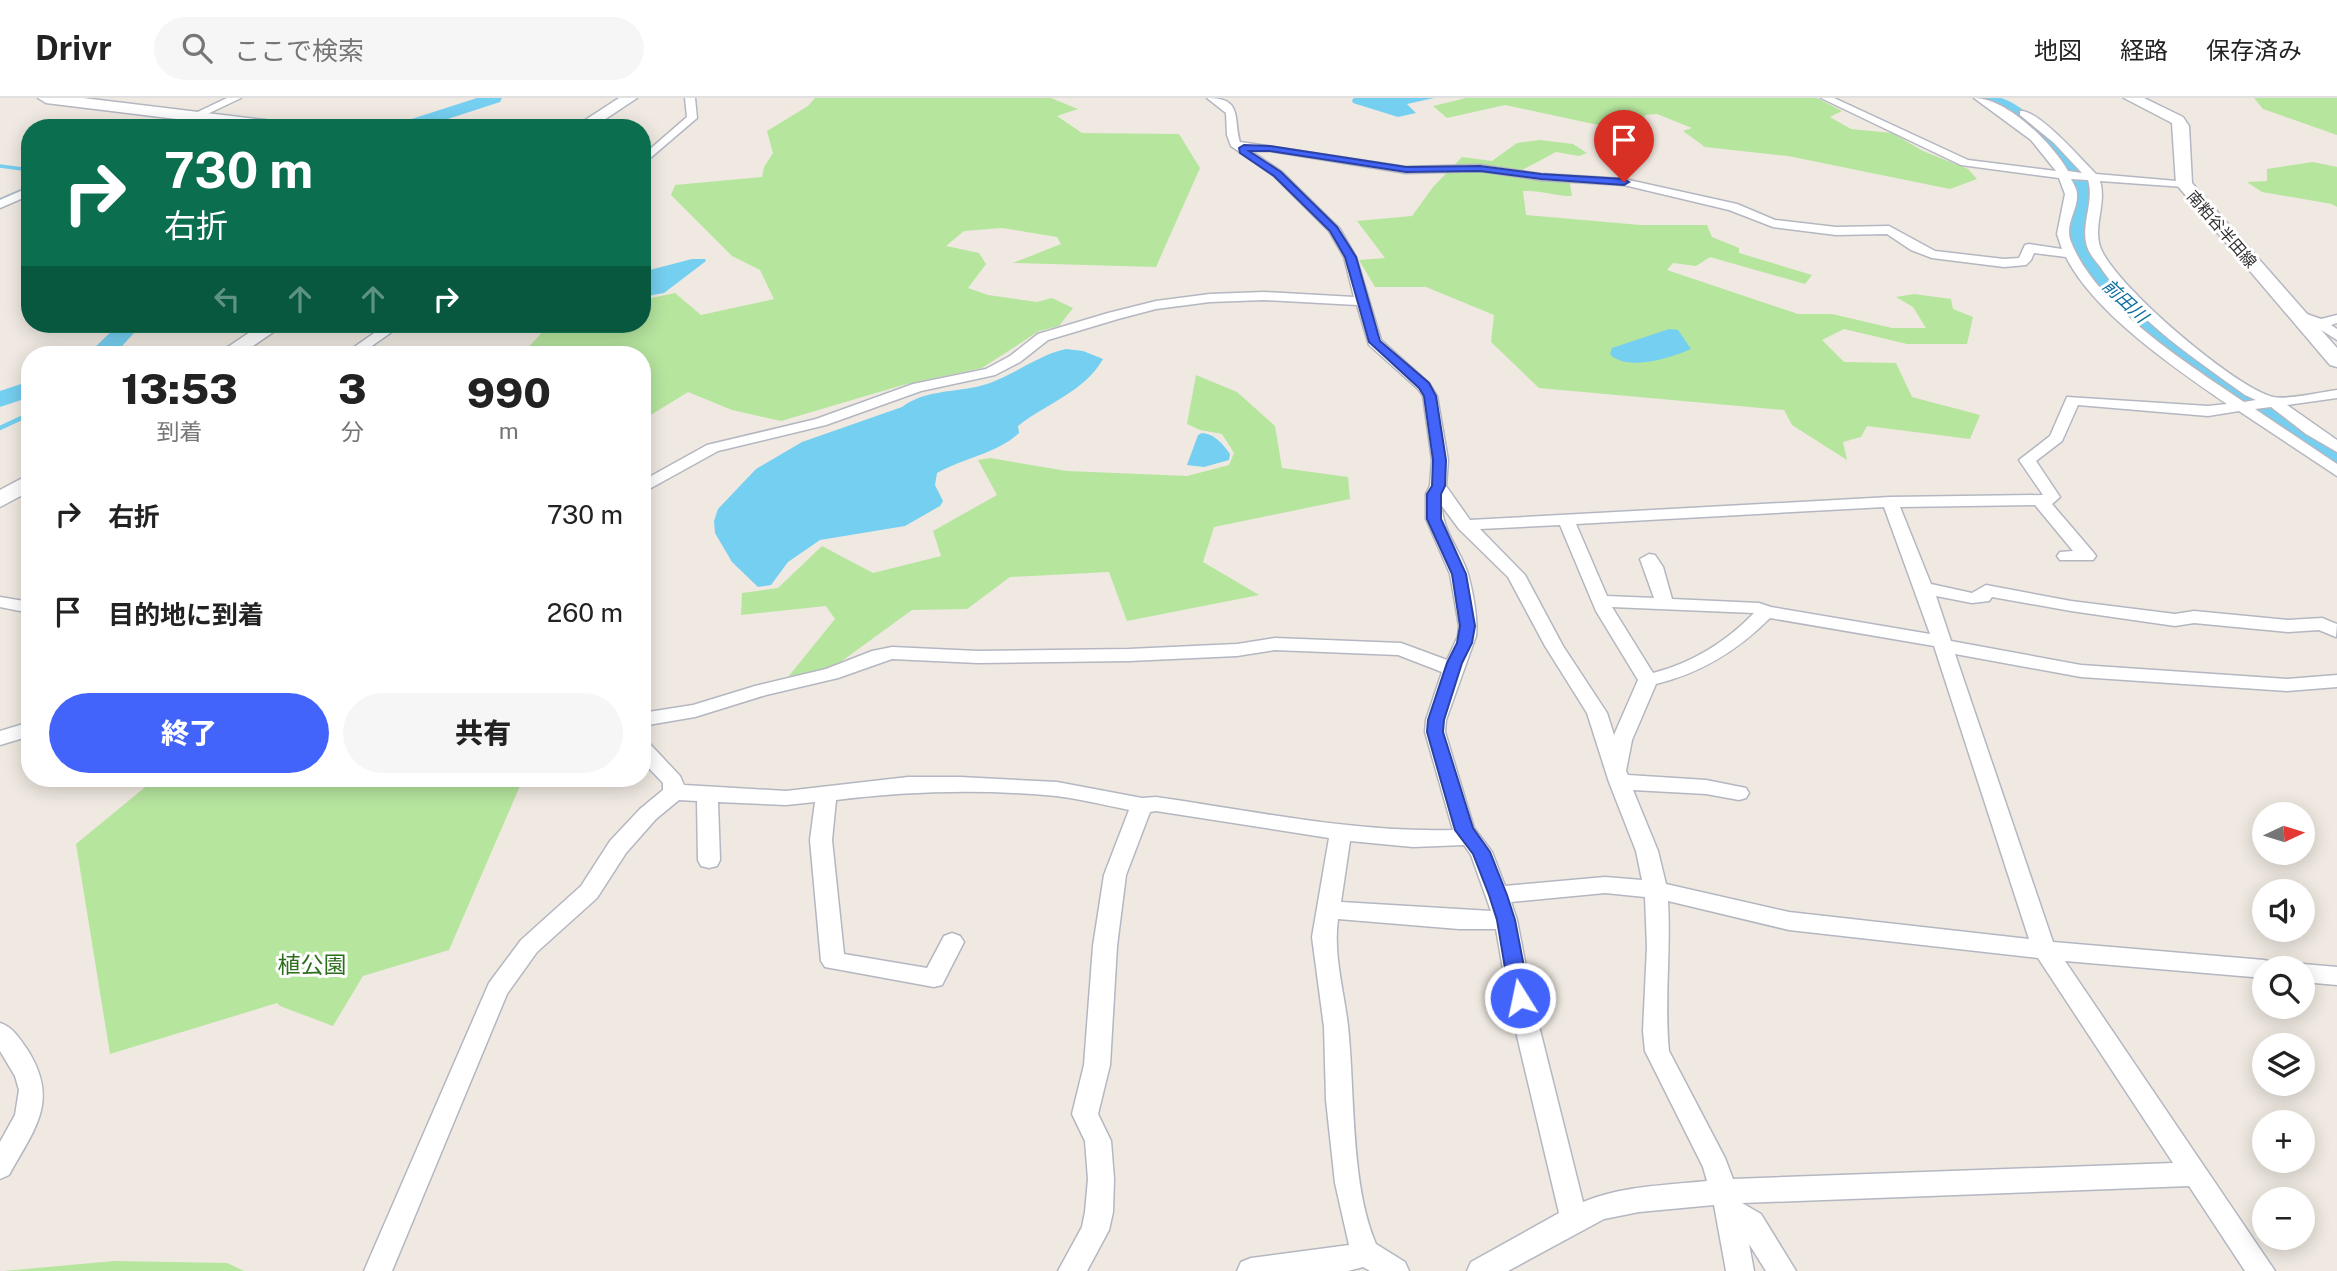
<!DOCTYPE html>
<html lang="ja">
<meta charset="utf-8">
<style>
body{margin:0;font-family:"Public Sans","Noto Sans JP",sans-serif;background:#f6f6f6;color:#222;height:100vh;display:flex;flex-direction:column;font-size:26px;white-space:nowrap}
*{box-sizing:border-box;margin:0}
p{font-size:23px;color:#767676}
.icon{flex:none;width:38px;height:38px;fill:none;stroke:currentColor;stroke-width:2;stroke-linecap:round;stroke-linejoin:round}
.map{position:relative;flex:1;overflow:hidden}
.sheet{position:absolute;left:21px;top:248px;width:630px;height:441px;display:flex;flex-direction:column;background:#fff;border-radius:28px;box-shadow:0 4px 18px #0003}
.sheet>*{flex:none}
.banner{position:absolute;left:21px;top:21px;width:630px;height:214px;border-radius:28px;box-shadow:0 4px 18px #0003;background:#0b6e4f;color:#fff;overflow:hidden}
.needle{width:46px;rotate:86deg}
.tools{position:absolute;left:2252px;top:704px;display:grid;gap:14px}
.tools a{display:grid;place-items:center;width:63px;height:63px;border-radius:50%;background:#fff;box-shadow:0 4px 18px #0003;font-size:35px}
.pin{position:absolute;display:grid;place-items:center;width:60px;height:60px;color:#fff;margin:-72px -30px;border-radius:50% 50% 50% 0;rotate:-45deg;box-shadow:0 0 7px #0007}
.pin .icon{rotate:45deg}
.me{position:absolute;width:77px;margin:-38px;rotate:350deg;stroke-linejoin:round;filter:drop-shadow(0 0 5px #0008)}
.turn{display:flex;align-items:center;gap:24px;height:147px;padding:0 28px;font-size:32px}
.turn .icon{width:91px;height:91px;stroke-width:2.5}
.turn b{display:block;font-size:49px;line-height:60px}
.lanes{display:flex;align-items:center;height:66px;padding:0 28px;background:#0003;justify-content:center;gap:35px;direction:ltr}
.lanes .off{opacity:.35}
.eta{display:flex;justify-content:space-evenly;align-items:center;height:119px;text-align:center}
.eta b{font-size:42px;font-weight:800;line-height:49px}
.cta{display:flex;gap:14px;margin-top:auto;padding:14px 28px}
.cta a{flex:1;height:80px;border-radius:42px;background:#4264fb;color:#fff;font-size:28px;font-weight:800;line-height:80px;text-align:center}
.cta a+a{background:#f6f6f6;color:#222}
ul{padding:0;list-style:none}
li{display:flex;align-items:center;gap:21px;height:98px;padding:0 28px}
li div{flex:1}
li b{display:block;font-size:26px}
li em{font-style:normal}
header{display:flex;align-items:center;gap:42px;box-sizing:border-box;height:98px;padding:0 35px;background:#fff;border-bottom:2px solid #e0e0e0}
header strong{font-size:33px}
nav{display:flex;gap:38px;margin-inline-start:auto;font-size:24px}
.search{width:490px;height:63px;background:#f6f6f6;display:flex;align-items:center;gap:18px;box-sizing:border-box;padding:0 24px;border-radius:38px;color:#767676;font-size:26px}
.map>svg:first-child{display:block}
.green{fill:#b6e59e}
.water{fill:#75cff0}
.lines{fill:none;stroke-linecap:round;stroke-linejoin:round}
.stream-far1{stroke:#75cff0;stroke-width:3.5}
.stream{stroke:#75cff0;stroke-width:4.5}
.river{fill:#75cff0;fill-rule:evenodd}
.street-casing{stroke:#b4b7c1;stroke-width:3}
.secondary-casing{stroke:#b4b7c1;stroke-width:3}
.street{fill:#fff;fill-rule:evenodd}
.secondary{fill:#fff;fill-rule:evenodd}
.route{fill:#4264fb;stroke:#2b41a3;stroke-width:2}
.labels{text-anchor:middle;stroke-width:6;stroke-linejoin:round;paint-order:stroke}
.far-street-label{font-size:16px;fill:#2e2e2e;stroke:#fff}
.far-water-label{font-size:18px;font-style:italic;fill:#0d6fa3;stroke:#fff}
.near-park-label{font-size:23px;fill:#2c6e1b;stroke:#fff}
</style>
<header>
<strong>Drivr</strong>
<div class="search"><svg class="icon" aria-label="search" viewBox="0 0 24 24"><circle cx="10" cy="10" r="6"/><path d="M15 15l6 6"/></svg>ここで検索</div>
<nav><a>地図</a><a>経路</a><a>保存済み</a></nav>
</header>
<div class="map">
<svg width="2337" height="1173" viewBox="0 0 2337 1173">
<rect width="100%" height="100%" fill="#efe9e1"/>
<path class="green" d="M815 0H1051L1078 11 1057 18 1082 35 1179 36 1200 70 1156 169 1013 165 1061 146 1057 139 1002 130 964 133 946 148 979 155 986 166 968 190 988 197 1037 204 1052 200 1073 210 1059 228 1039 233 982 270 903 287 781 323 732 312 688 294 646 320 642 330V257H521L550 226H642V202L675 195 701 217 774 201 760 172 732 158 671 97 675 87 762 79 764 69 773 55 767 33 808 8Z
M1466 0H1817L1842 13 1830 19 1851 31 1892 35 1923 53 1968 71 1977 81 1950 91 1788 58 1705 49 1683 33 1692 30 1657 16 1645 17 1640 36 1505 7 1447 20 1433 8Z
M2254 0H2337V37L2263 11Z
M1540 42 1573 46 1587 55 1579 58 1556 54 1522 72 1524 78 1569 81 1572 98C1554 98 1541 92 1523 93L1526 117 1640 127H1707L1712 139 1739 150V155L1812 177 1805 186 1710 159 1696 168 1673 165 1667 172 1798 216H1832L1892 230H1926L1913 209 1896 199 1914 196 1951 201 1953 211 1973 219 1967 246H1907L1844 231 1822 242 1844 264 1896 265 1912 299 1980 317 1970 341 1867 328 1861 339 1843 344 1847 362 1792 327 1784 312 1539 290 1491 244 1494 217 1426 189H1375L1359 162 1385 160 1357 123 1412 118 1433 89 1462 59 1492 63 1517 45Z
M2313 64 2337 69V109L2332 106 2262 94 2247 84 2267 83V71Z
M1196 277 1237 294 1275 328 1282 370 1348 379 1350 401 1214 429 1203 464 1259 497 1127 523 1109 474 1010 479 967 511 912 512 835 568 788 579 835 521 826 508 741 517 742 495 778 490 822 448 873 475 941 458 933 433 997 397 978 362 990 360 1067 373 1187 378 1229 367 1234 355 1222 336 1200 332 1187 326Z
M155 681H523L449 852 363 878 333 928 280 908 277 905 110 956 76 746Z
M114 1163 227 1165 244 1173H4Z"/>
<path class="water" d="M1354 0H1434L1407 6 1416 15 1398 19 1353 5 1352 2Z
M692 161H705L706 163 664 195 642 199V174Z
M1669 231 1678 232 1691 251C1671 260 1626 274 1610 256L1612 250Z
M1066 251 1083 253 1103 261C1084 294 1047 305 1018 328L1019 335C996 356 963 360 937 375L935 387 943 403 940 408 905 428 820 442 788 464 771 487 758 489 732 464 715 435 714 423 718 411 756 371 802 344 902 309C923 293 951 294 976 289 1009 282 1034 258 1066 251Z
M1202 335C1215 336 1223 346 1230 356L1229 362 1204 369 1187 367 1198 337Z"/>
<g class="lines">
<path class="stream-far1" d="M0 68 30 72
M0 102 30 89"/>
<path class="stream" d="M0 330 30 316"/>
<path class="river" d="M477 0H502L500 4 420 30H393L396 26Z
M1980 0C1986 0 1995 0 2001 0 2029 8 2086 64 2093 93 2099 118 2077 132 2093 160 2101 172 2112 182 2121 192 2182 257 2263 299 2337 348V368L2328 365C2244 308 2129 251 2074 163 2052 126 2091 105 2062 67 2048 49 2029 34 2010 21 2000 14 1987 9 1980 0Z
M119 226H142L114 257H87Z
M30 283V299L0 309V293Z"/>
<defs>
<path id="street" d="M227 0H241L178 30H164Z
M685 0H695L697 20 642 67V58L687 19Z
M1207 0C1243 0 1233 19 1240 44L1406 69 1480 67 1541 76 1624 81 1737 106 1775 122 1836 129 1889 128 1935 153 2004 161 2019 160 2025 147 2029 146 2062 151 2057 136 2065 96 2059 80 1961 67 1821 0H1834L1968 62 2056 73 2031 42 1974 0C2007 0 2052 45 2068 73L2082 75 2054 45 2020 17V13C2038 11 2082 62 2096 76L2188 84 2190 86 2184 89 2100 83C2107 106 2092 129 2101 151 2117 189 2234 289 2273 299 2288 302 2321 294 2337 292V300L2287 307 2337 342V354L2306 336 2271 309 2255 311 2337 366V378L2239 313 2208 318 2078 307 2062 343 2036 363 2060 399 2052 406 2093 454 2096 458 2093 462H2060L2057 458 2060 454 2073 453 2035 407 1900 409 1931 486 1972 495 1986 487 2071 503 2175 516 2194 513 2288 522 2322 520 2337 526 2336 539 2319 532 2288 534 2194 525 2175 528 2071 513 1992 499 1989 503 1972 505 1936 498 1951 543 2081 567 2287 581 2337 577V589L2287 593 2081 579 1955 556 2053 844 2264 862 2272 864 2275 870H2264V880L2065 863 2275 1173H2245L2189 1088 1742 1105 1761 1116 1796 1173H1766L1749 1146 1754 1173H1726L1714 1107 1639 1114 1604 1121 1508 1173H1467L1471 1164 1559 1115 1508 900 1496 831H1459L1338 821C1333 857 1344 893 1348 928 1355 993 1350 1086 1376 1146L1405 1164 1409 1173H1370L1363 1169 1348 1173H1237L1241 1164 1251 1160 1349 1147 1335 1085 1326 1002 1324 929 1312 839 1329 740 1156 713 1150 714 1126 777 1117 848 1110 967 1098 1016 1111 1043 1114 1081 1113 1114 1109 1132 1087 1173H1058L1082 1129 1085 1114 1088 1081 1085 1043 1072 1016 1084 967 1093 848 1104 777 1129 712C1105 707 1080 701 1056 698 982 691 909 693 836 702L832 742 844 856 927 870 944 838 952 835 960 838 964 844 942 887 934 889 825 869 821 863 810 742 815 704 786 707 718 704 720 762 717 768 709 770 701 768 698 762 697 703 679 702 656 721 626 755 597 800 537 854 507 896 392 1173H364L489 885 521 842 581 788 610 743 640 711 663 692V685L642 663V643L649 645 680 678 684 687 786 693 908 679H960L1057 684 1142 700 1156 699C1254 713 1354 735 1453 732L1425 634 1426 622 1442 574 1398 557 1275 552 1237 558 1129 563 978 565 892 561 838 580 766 597 695 619 642 628V615L693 607 755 588 826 571 872 553 892 549 978 553 1129 551 1237 546 1275 540 1401 545 1447 562 1458 538 1459 528 1450 476 1426 421V396L1430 388 1432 362 1423 298 1418 291 1369 247 1357 207 1264 202 1210 204 1156 211 1118 221 1048 242 1020 264 995 277 921 293 826 327 718 353 642 395V383L707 347 816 321 913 286 986 271 1010 258 1038 236 1108 215 1156 203 1210 196 1264 194 1354 199 1344 159 1329 133 1274 78 1231 48 1227 37 1226 15ZM1251 53H1270L1406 75 1480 73 1541 82 1624 87 1729 112 1773 129 1836 137 1887 136 1911 152 1932 160 2004 169 2026 167 2031 162 2034 155 2066 159C2094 215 2176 271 2227 306L2208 308 2067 299 2050 338 2019 362 2043 397 1890 399 1470 422 1446 388 1448 362 1437 298 1429 285 1381 242 1356 159 1340 131 1282 74ZM2071 81 2088 82C2095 105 2079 128 2088 151 2091 159 2099 166 2103 173 2140 225 2194 260 2245 297L2256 302 2244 304C2187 265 2097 209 2071 144 2064 126 2078 113 2077 96 2077 91 2073 85 2071 81ZM1442 408 1459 431 1508 479 1545 548 1587 615 1609 684 1636 753 1642 782 1605 779 1505 788 1492 754 1474 730 1445 634 1446 622 1476 538C1478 519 1473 495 1468 476 1461 453 1442 433 1442 408ZM1884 409 1930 536 1771 509 1759 505 1672 501 1663 469 1655 457 1649 456 1640 461 1654 500 1607 498 1576 426ZM1560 427 1596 513 1638 582 1614 637 1607 615 1563 548 1525 477 1480 431ZM1612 509 1754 515C1726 544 1692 565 1653 575ZM1770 520 1934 548 2029 841 1789 814 1666 786 1658 753 1633 692 1706 696 1739 702 1746 700 1749 695 1746 690 1706 682 1628 677 1626 673 1632 642 1656 586C1701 575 1737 553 1770 520ZM1350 743 1413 749 1464 747 1471 757 1491 813 1341 804ZM1605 795 1645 799 1647 849 1643 933 1645 953 1703 1069 1707 1083C1666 1087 1622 1088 1583 1104L1532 900 1517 822 1511 804ZM1668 803 1789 832 2038 860 2173 1065 1733 1081 1725 1060 1669 953C1664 903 1671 853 1668 803Z
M30 89V97L0 110V102Z
M2298 213 2321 221 2337 217V225L2331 227 2337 231V242L2315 228 2293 220V214Z
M387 226H403L359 257H343Z
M134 252 145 254 147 257H128L129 253Z
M0 499 30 504V515L0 509Z
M30 624V638L0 647V633Z
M2303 866 2337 869V887L2303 884V870H2294Z
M0 925C13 929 19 940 27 951 60 1003 35 1030 9 1077L0 1081V1044L15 1017 19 992 15 978 0 953Z"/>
<path id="secondary" d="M38 0H83L290 25 298 30H250L46 5Z
M619 0H637L592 30H573Z
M2124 0H2144L2183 19 2189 28 2192 85 2337 250V269L2330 267 2176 86 2172 25Z
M262 226H285L240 257H216Z
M30 376V393L0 409V392Z"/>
</defs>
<use href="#street" class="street-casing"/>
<use href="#secondary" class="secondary-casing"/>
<use href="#street" class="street"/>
<use href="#secondary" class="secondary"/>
</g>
<path class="route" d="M1244 47 1270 48 1406 69 1480 68 1541 76 1624 81 1629 84 1624 87 1541 81 1480 73 1406 74 1270 53H1249L1281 74 1337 129 1356 159 1380 243 1429 285 1436 298 1446 362 1445 388 1441 396V421L1466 476 1475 528 1472 545 1462 565 1444 622 1443 634 1473 730 1490 754 1507 797 1515 822 1530 900 1527 905 1520 908 1513 905 1510 900 1497 822 1489 797 1473 756 1455 732 1427 634 1428 622 1447 565 1457 545 1460 528 1452 476 1427 421V396L1432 388 1433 362 1424 298 1419 290 1369 244 1345 159 1330 133 1274 78 1240 55 1239 50Z"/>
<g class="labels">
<g class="far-street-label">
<text transform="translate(2222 131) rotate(49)" y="6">南粕谷半田線</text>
</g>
<g class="far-water-label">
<text transform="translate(2125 203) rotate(43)" y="6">前田川</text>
</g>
<g class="near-park-label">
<text x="312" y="875">植公園</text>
</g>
</g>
</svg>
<div class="tools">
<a><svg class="needle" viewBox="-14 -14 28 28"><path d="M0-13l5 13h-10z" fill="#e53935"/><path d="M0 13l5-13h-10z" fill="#767676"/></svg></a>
<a><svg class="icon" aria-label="sound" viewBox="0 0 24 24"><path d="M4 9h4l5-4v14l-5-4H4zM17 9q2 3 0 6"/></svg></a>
<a><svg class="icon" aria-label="search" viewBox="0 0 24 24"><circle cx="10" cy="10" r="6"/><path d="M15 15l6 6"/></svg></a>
<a><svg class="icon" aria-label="layers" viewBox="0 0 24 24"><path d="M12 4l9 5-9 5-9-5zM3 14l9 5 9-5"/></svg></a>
<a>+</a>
<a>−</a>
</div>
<div class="pin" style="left:1624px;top:84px;background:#d93025"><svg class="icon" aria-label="arrive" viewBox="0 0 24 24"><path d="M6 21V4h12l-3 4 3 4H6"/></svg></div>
<svg class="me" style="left:1520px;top:900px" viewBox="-20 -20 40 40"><circle r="17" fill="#4264fb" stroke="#fff" stroke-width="3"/><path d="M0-11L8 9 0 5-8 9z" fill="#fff"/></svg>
<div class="banner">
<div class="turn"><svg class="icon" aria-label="right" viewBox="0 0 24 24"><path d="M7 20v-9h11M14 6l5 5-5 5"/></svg><div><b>730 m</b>右折</div></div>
<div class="lanes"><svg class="icon off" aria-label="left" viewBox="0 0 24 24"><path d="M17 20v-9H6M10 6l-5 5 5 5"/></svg><svg class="icon off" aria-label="ahead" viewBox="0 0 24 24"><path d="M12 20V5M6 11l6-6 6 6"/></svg><svg class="icon off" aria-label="ahead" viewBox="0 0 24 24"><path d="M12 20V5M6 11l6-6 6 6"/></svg><svg class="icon" aria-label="right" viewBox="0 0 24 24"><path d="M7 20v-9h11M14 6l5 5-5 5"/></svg></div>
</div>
<section class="sheet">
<div class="eta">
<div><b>13:53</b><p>到着</p></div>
<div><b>3</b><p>分</p></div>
<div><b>990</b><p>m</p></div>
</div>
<ul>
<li><svg class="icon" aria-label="right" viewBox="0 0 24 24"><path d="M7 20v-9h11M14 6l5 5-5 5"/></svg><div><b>右折</b></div><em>730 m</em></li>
<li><svg class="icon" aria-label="arrive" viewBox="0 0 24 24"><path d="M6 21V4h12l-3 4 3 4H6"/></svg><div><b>目的地に到着</b></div><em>260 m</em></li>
</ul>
<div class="cta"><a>終了</a><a>共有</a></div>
</section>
</div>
